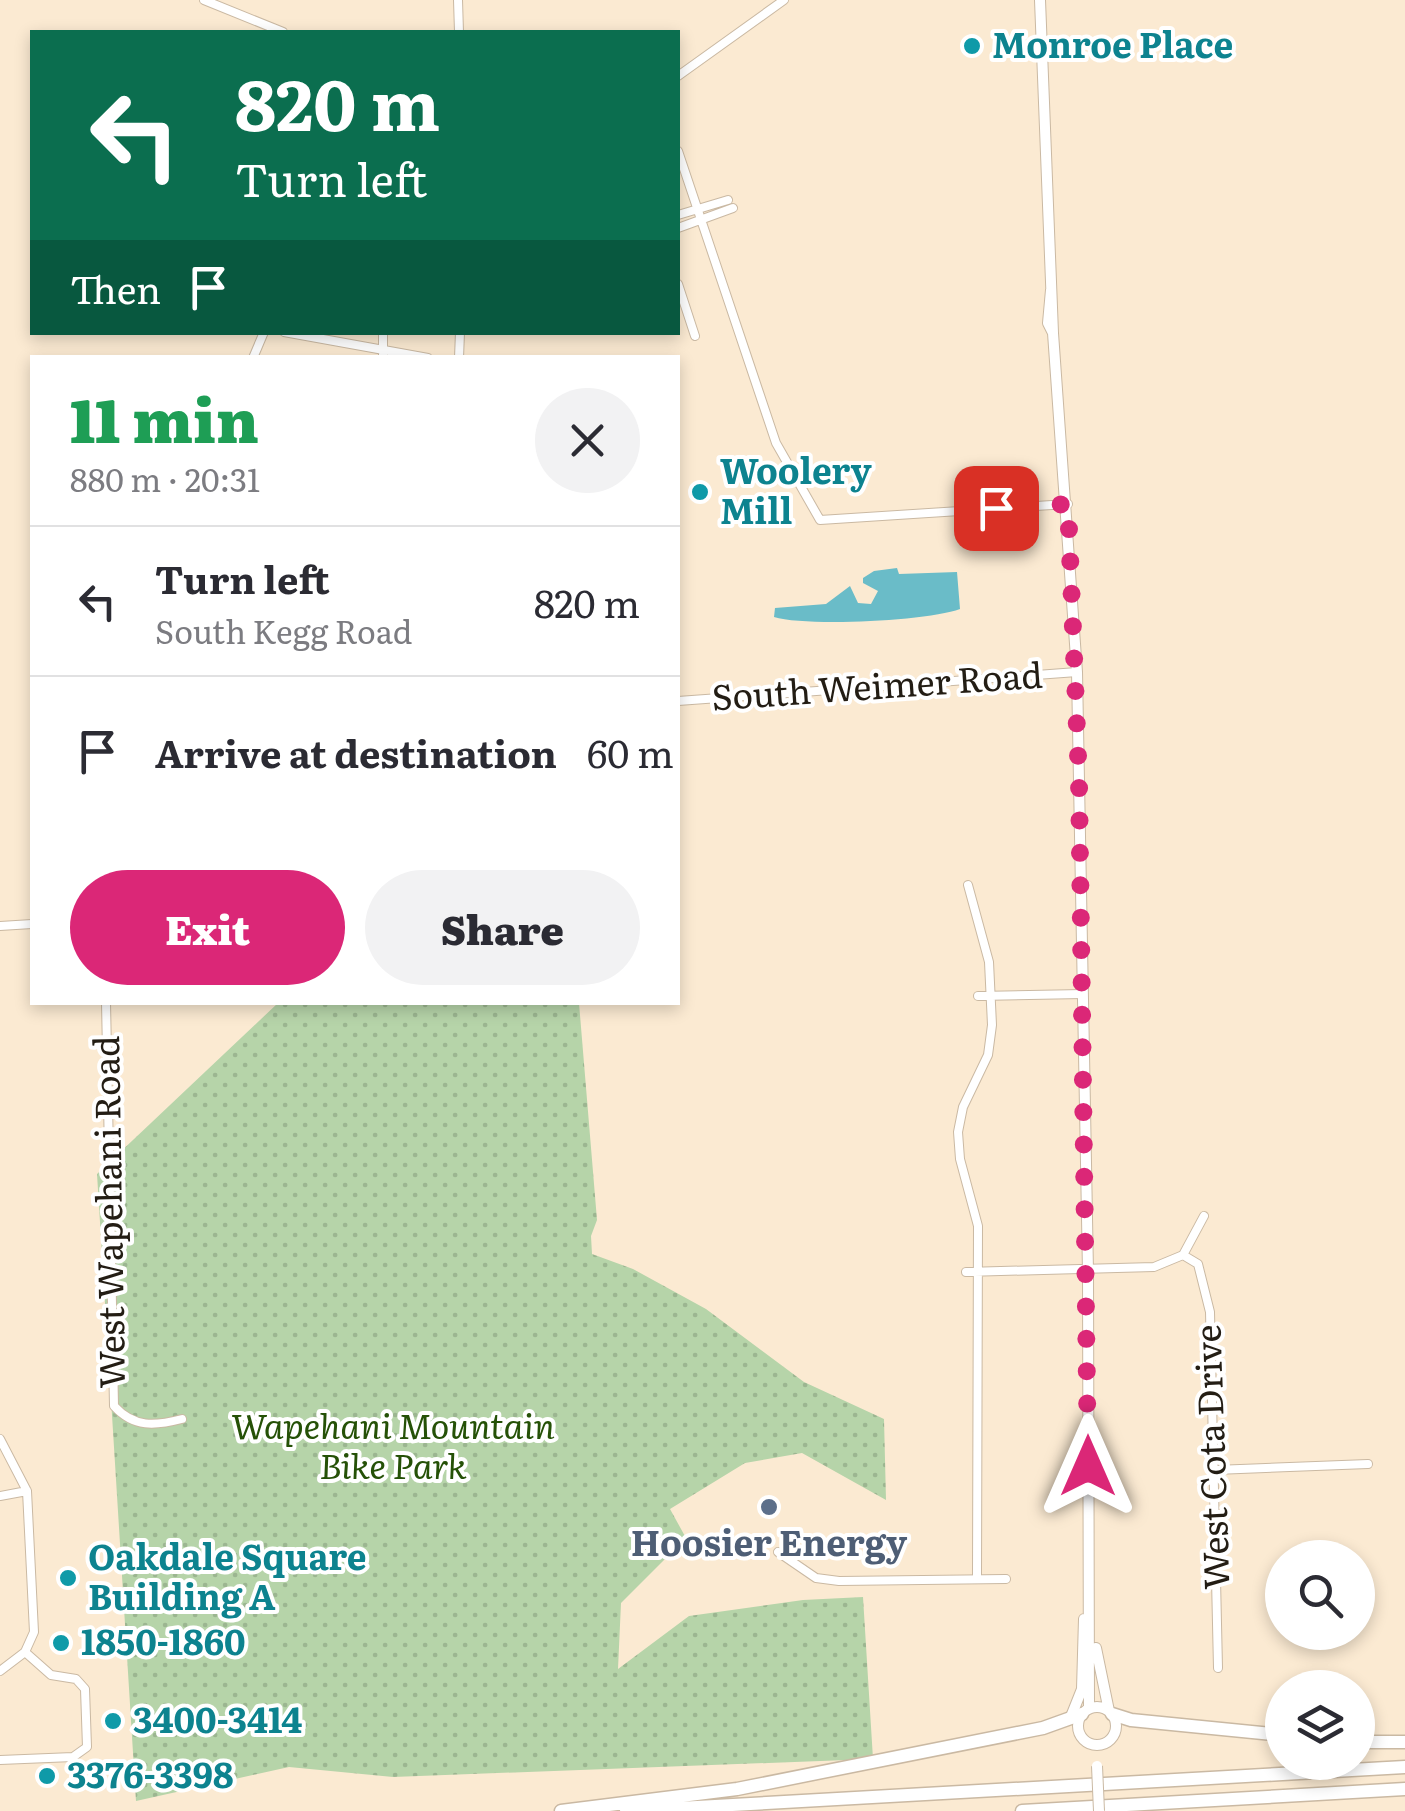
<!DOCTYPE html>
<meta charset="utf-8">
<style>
body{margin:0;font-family:Literata,serif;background:#f2f2f3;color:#2b2b33;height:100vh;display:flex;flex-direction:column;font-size:38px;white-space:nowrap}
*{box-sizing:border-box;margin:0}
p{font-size:32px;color:#7c7c81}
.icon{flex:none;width:55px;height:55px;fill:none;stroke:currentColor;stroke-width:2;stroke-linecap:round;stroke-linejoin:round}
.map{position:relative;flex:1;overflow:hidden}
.panel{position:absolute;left:30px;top:355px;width:650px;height:650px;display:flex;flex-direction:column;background:#fff;border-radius:0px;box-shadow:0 5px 15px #0003}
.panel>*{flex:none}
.guide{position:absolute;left:30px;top:30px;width:650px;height:305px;border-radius:0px;box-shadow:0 5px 15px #0003;background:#0b6e4f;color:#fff;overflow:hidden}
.tools{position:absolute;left:1265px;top:1540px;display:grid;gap:20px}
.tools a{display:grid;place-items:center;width:110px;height:110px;border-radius:50%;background:#fff;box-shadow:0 5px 15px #0003;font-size:50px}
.pin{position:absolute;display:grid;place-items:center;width:85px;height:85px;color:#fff;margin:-42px;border-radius:20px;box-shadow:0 5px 15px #0006}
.me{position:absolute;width:110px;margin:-55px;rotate:0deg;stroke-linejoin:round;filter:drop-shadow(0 0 8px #0008)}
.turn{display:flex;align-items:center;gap:35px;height:210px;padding:0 40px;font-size:45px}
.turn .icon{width:130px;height:130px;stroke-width:2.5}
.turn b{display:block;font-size:70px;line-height:85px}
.then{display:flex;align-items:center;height:95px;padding:0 40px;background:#0003;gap:20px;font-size:38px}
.round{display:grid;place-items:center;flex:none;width:105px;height:105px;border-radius:52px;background:#f2f2f3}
.head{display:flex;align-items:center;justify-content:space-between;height:170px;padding:0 40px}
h1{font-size:60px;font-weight:800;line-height:75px;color:#1e9e55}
.primary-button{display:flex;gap:20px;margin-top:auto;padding:20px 40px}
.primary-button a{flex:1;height:115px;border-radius:60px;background:#db2777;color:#fff;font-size:40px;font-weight:800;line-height:115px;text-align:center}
.primary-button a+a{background:#f2f2f3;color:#2b2b33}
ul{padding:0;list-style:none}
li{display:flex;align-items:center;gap:30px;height:150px;padding:0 40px;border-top:2px solid #e1e1e2}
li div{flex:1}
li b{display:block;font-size:38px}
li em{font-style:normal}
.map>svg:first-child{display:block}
.grass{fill:url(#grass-dots)}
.water{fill:#6abcc8}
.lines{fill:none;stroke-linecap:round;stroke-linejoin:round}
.minor-casing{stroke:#cab9a3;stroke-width:10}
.secondary-casing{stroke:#cab9a3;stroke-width:12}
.motorway-casing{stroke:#cab9a3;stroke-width:15}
.minor{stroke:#fff;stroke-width:8}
.secondary{stroke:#fff;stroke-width:10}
.motorway{stroke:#fff;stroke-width:12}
.secondary-bridge-casing{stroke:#cab9a3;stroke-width:12;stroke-linecap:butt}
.secondary-bridge{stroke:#fff;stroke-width:10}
.route{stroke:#db2777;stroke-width:18;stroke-dasharray:0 32.4}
.culture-dot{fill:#0f9aa8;stroke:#fff;stroke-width:4}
.service-dot{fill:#5c6f8a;stroke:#fff;stroke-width:4}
.labels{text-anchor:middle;stroke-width:8;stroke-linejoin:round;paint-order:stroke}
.culture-label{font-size:35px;font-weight:bold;fill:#0d838f;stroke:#fff;text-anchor:start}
.street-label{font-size:35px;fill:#231d14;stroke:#fff}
.park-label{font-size:35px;font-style:italic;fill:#255107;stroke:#fff}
.service-label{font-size:35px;font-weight:bold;fill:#4e5e75;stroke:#fff}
</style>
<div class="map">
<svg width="1405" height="1811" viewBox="0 0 1405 1811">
<defs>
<pattern id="grass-dots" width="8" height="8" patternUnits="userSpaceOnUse" patternTransform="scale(2.5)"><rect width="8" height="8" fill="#b6d4a9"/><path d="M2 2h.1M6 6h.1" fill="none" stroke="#9cb691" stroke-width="1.8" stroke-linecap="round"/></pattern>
</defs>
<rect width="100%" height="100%" fill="#fbead2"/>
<path class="grass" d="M278 1003H579L597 1220 591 1236 592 1254 633 1269 706 1309 804 1382 884 1419 886 1500 802 1453 745 1463 670 1509 686 1538 621 1603 618 1669 689 1616 803 1600 863 1597 873 1759 393 1777 289 1767 136 1801 97 1174Z"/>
<path class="water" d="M897 568 899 574 957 572 960 609C928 621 807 627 774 617L775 608 826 604 850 586 858 603 871 604 878 591 863 583V578L874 571Z"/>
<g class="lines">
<defs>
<path id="minor" d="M204 0 283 32
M458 0 459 32
M678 76 784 0
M678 151 776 443 820 520 1068 504
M678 215 728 200
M678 228 733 208
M678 284 695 336
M284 332 428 358
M383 332V358
M253 358 264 332
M459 358 460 332
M678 701 1077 672
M968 885 989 962 992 1025 988 1055 963 1107 958 1132 960 1159 978 1226 977 1576
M0 926 32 924
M978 996 1083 994
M106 1002 114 1406C134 1428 155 1426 182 1419
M1183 1255 1198 1264 1210 1312 1218 1668
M966 1272 1154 1267 1183 1255 1204 1216
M0 1439 27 1491 34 1632 25 1652 0 1671
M1215 1470 1368 1464
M0 1496 27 1491
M778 1552 816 1578 839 1581 1006 1579
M0 1760 73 1757 87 1747 85 1689 76 1679 51 1675 25 1652"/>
<path id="secondary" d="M1040 0 1053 333
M1051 290 1048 323 1053 333 1077 672 1088 1272 1089 1709
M1096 1648 1109 1711
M1078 1726a19 19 0 1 1 38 0a19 19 0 1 1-38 0Z
M1070 1719 1082 1689 1084 1619"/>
<path id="motorway" d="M1112 1714 1131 1720 1282 1735
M1358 1742H1405
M561 1811 737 1789 1043 1728 1082 1714
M626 1811 1405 1767
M1022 1811 1405 1789"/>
</defs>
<use href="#minor" class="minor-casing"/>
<use href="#secondary" class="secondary-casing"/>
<use href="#motorway" class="motorway-casing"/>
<use href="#minor" class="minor"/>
<use href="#secondary" class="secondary"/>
<use href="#motorway" class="motorway"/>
<defs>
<path id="secondary-bridge" d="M1097 1766 1099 1811"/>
</defs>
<use href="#secondary-bridge" class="secondary-bridge-casing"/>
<use href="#secondary-bridge" class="secondary-bridge"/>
</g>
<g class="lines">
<path class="route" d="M996 508 1068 504 1079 780 1088 1466"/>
</g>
<g class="culture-dot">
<circle cx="972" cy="46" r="10"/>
<circle cx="700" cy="492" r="10"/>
<circle cx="68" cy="1578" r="10"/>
<circle cx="61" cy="1643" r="10"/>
<circle cx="113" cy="1721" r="10"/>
<circle cx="47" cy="1776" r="10"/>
</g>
<circle class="service-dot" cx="769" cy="1507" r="10"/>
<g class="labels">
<g class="culture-label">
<text x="992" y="58">Monroe Place</text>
<text x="720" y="484">Woolery<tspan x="720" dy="40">Mill</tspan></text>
<text x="88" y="1570">Oakdale Square<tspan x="88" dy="40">Building A</tspan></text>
<text x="81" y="1655">1850-1860</text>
<text x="133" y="1733">3400-3414</text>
<text x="67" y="1788">3376-3398</text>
</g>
<g class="street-label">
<text transform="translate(877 687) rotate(-4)" y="12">South Weimer Road</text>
<text transform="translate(110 1212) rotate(-91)" y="12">West Wapehani Road</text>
<text transform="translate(1213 1457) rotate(-92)" y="12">West Cota Drive</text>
</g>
<g class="park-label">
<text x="393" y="1439">Wapehani Mountain<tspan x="393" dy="40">Bike Park</tspan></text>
</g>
<g class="service-label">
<text x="769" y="1556">Hoosier Energy</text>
</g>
</g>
</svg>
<div class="tools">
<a><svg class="icon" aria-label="search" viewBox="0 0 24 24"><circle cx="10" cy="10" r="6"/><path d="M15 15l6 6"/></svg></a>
<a><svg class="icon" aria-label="layers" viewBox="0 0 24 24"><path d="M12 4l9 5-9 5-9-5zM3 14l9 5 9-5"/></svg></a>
</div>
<div class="pin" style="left:996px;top:508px;background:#d93025"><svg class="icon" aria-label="arrive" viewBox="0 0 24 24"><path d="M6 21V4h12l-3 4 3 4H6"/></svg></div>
<svg class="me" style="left:1088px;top:1466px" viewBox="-20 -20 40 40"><path d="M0-17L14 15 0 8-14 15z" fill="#db2777" stroke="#fff" stroke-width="4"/></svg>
<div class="guide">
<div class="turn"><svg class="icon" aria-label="left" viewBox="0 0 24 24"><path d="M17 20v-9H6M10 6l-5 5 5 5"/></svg><div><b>820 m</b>Turn left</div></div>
<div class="then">Then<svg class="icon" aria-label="arrive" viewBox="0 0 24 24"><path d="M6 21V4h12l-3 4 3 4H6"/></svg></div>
</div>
<section class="panel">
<div class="head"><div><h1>11 min</h1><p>880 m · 20:31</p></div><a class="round"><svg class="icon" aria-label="close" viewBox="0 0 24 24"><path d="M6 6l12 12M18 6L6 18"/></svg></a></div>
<ul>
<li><svg class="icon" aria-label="left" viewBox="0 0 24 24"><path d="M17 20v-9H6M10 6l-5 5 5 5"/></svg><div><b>Turn left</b><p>South Kegg Road</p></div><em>820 m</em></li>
<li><svg class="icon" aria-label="arrive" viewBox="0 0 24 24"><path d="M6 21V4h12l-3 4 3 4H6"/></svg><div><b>Arrive at destination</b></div><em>60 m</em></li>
</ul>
<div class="primary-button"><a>Exit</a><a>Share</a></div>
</section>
</div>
